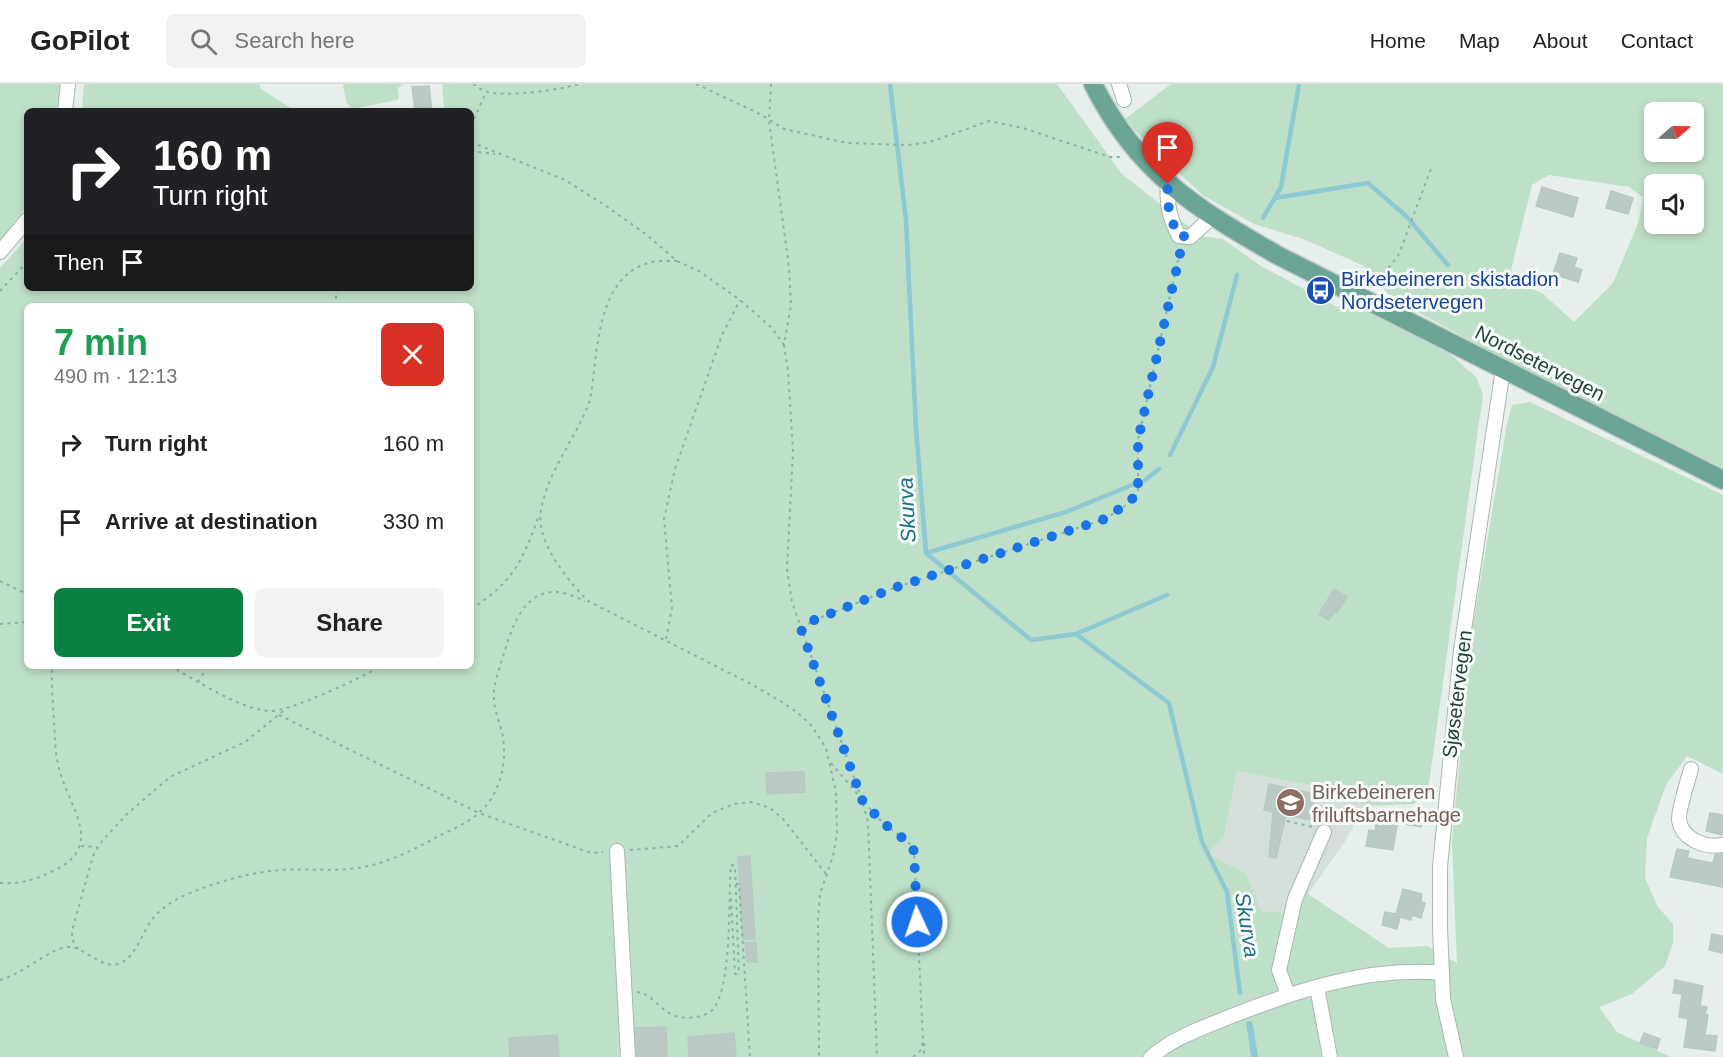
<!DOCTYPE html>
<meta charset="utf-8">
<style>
body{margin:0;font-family:Helvetica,sans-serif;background:#f2f2f2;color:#222;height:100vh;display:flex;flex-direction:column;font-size:22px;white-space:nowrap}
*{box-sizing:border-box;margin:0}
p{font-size:20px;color:#767676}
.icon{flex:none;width:33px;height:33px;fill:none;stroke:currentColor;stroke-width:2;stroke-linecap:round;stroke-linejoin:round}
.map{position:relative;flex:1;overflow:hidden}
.sheet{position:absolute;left:24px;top:219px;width:450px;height:366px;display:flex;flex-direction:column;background:#fff;border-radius:9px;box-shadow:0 3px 9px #0003}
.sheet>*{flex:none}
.top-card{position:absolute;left:24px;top:24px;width:450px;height:183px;border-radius:9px;box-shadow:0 3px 9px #0003;background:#202124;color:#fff;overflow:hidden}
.needle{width:39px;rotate:70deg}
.controls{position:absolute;left:1644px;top:18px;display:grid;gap:12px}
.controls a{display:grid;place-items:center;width:60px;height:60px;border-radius:9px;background:#fff;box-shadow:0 3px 9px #0003;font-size:30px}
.pin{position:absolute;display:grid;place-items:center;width:51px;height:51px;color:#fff;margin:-62px -26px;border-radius:50% 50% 50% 0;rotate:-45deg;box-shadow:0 0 6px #0007}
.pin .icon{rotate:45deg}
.me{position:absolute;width:66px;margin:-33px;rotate:357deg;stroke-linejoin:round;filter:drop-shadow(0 0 4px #0008)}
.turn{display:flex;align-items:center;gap:21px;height:126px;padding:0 30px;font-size:27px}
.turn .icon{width:78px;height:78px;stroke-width:2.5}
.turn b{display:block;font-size:42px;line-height:51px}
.then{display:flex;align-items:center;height:57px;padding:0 30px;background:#0003;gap:12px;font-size:22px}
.round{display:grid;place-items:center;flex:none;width:63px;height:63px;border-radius:9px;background:#f2f2f2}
.summary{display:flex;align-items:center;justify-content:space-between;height:102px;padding:0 30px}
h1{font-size:36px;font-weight:700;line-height:45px;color:#1e9e55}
.button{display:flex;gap:12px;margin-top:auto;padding:12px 30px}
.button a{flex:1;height:69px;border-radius:9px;background:#0b8043;color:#fff;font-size:24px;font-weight:700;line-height:69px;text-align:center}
.button a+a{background:#f2f2f2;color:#222}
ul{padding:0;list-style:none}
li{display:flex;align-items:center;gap:18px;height:78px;padding:0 30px}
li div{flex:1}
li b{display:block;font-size:22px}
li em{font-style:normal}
header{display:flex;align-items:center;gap:36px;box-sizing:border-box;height:84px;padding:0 30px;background:#fff;border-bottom:2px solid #e0e0e0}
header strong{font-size:28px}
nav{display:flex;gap:33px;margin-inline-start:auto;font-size:21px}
.search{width:420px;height:54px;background:#f2f2f2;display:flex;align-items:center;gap:15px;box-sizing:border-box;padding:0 21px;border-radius:9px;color:#767676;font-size:22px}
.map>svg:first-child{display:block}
.built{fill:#d4dfda}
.green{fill:#bfe0c8;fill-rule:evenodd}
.water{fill:#8ec9d4}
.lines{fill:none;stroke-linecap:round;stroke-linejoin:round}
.stream{stroke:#8ec9d4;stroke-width:4.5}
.building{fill:#bbcac4;stroke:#b8c9c2;stroke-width:1.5}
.minor-casing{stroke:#a8b8b2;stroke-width:16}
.major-casing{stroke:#c2cac8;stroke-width:21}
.path{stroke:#86b3a5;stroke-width:2;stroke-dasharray:3 4.5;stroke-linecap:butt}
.minor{stroke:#fff;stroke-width:14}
.major{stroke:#6aa596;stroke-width:18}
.route{stroke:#1a73e8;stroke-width:10;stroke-dasharray:0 18}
.labels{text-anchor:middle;stroke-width:6;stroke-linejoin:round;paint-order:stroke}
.transit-label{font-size:20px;fill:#164399;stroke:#f7fbf9;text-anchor:start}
.street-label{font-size:20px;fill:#24423a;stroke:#f7fbf9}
.education-label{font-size:20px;fill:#785e54;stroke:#f7fbf9;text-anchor:start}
.water-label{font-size:21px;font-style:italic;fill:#1c6f80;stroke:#f7fbf9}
</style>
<header>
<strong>GoPilot</strong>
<div class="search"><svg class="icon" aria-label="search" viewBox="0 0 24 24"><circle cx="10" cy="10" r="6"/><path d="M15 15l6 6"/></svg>Search here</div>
<nav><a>Home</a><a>Map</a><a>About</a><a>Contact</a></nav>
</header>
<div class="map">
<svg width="1723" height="973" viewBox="0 0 1723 973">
<rect width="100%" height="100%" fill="#e6efeb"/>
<path class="built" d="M1237 687 1346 708 1365 722 1344 759 1308 810 1294 805 1287 829 1261 827 1246 789 1206 770 1224 753Z"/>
<path class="green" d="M0 0H62L57 27H27V122L0 157Z
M84 0H260V4L295 27H82Z
M343 0H404L398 4 399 14 397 16 352 25 346 18Z
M442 0H1057L1122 90 1201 152 1223 155 1261 182 1337 223H1363L1444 265 1476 293 1483 310 1428 707 1414 720 1365 722 1346 708 1237 687 1224 753 1207 770 1246 789 1261 827 1287 829 1294 805 1308 810 1389 864 1427 862 1457 879 1452 758 1471 552 1507 340 1512 321 1530 318 1723 411V690L1687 672 1666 701 1647 754 1645 794 1658 823 1673 840V859L1665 882 1632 910 1599 923 1617 948 1671 973H0V184L27 154V204H471V27H443L444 23ZM27 222H471V582H27Z
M1171 0H1723V384L1552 301 1392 214 1364 182 1306 156 1254 140 1204 112 1147 60 1125 35ZM1654 28H1694V68H1654ZM1549 91 1629 103 1643 113 1639 137 1613 199 1574 238 1542 209 1518 200 1511 186 1532 101ZM1654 100H1694V140H1654Z"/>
<path class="water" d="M1251 937 1253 940 1258 973H1251L1246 938Z"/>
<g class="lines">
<path class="stream" d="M890 0 906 136 916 344 926 469 1031 556 1076 550 1169 619 1202 758 1227 808 1240 909
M1275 114 1368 99 1406 132 1448 181
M1263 134 1281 103 1299 0
M1170 371 1213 283 1237 191
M1145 396 1159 385
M926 469 1066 428 1132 401
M1076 550 1167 511"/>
</g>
<path class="building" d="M429 2 432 27H415L412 3Z
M1542 103 1578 114 1573 133 1536 122Z
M1611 107 1633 114 1628 130 1606 124Z
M1560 169 1577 174 1574 183 1582 186 1578 198 1553 190Z
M1334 505 1347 513 1337 528 1335 527 1329 536 1319 530Z
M804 688 805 708 767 710 766 689Z
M1269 700 1315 710 1311 736 1286 731 1276 774 1269 773 1273 728 1264 726Z
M1406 728 1423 731 1421 743 1404 740Z
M1710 729 1723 731V751L1706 747Z
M1378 731 1398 735 1393 766 1366 762 1369 746 1375 747Z
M1677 765 1689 767 1687 774 1713 779 1715 771 1723 770V803L1670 793Z
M750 772 755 855H743L738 773Z
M1403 805 1422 810 1421 818 1425 819 1421 834 1412 831 1411 836 1400 833 1397 845 1382 841 1385 828 1396 830Z
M1712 850 1723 852V869L1709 866Z
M756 858 757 878H747L745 859Z
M1675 896 1703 902 1700 922 1707 923 1705 930 1708 931 1705 951 1717 952 1715 967 1684 963 1688 935 1679 933 1682 910 1673 909Z
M666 943 667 973H637L635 944Z
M734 949 736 973H689L688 953Z
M1644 949 1660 955 1657 965 1640 959Z
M557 951 559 973H510L509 954Z"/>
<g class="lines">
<defs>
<path id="minor" d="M1119 0 1124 16
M65 27 68 0
M1168 100C1166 118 1170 136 1179 152L1190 153 1212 133
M0 168 27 136
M1691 685C1688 696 1678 727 1679 736 1682 756 1706 764 1723 761
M617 767 628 973
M1317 903 1330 973
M1288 911 1279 886 1295 815 1324 748
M1151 973C1172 955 1199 945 1224 935 1292 908 1367 882 1442 889
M1456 973 1443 915 1440 844V783L1461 566 1503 285"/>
<path id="major" d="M1093 0C1137 88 1196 125 1279 172L1723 396"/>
</defs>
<use href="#minor" class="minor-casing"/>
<use href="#major" class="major-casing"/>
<path class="path" d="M473 0C477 2 481 6 485 7 503 14 560 6 579 0
M696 0 758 29 784 45 847 59 908 61 930 58 989 37 1023 44 1110 73H1121
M771 0 769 37 789 183 791 221 784 261 788 287 793 367 787 485 792 518 862 716 868 738 877 973
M471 42 486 8
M471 58 565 96 606 122 647 151 677 177 699 187 740 216 772 244 784 261
M471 67 495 70
M677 177C667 177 655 176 645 180 595 198 598 272 590 316 577 353 548 386 541 426 535 457 568 497 588 517L753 601 782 618 798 629 811 641 826 664 836 708 837 750 833 772 820 810 818 835 819 973
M1375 202 1399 170 1432 82
M0 207 27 178
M334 222 338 204
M0 497 27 510
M471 525C513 498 523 477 539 431
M0 540 27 538
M802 545 812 537 894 504 1105 435 1129 419 1138 409V356L1180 167
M666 555 672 524 664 435 675 385 722 251 740 216
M170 582C196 596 241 626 270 627 289 628 363 593 381 582
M198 598 208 582
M279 631 479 729 591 769 603 768
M831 679 860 713
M864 718 882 738 909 759 914 767 923 957 921 966 913 973
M1287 737 1313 743
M81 762 97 763
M630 766 678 762 712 729 734 720 752 718 770 724 784 736 826 790
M0 799C20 800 35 796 53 787 105 763 71 726 60 688 55 672 55 654 54 638 53 619 51 600 52 582
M736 800H739L750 973
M731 814 735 890 739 891
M78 865 72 855V847L93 772 102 757 128 729 170 693 245 658 287 624
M0 896C24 890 50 863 69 863 88 864 104 890 124 877 138 868 143 846 154 833 168 817 190 808 209 802 231 794 256 788 280 786 305 784 331 788 357 784 386 780 411 767 437 753 451 746 468 739 480 728 500 709 507 681 503 653 501 640 494 628 494 614 493 602 498 590 501 579 509 555 517 516 546 509 559 505 573 512 585 517
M637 908C653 909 662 931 680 933 690 935 703 933 711 927 733 909 728 811 731 781L735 782 739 891
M924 959V973"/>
<use href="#minor" class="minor"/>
<use href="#major" class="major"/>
</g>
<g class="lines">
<path class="route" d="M917 838 914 767 909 759 882 738 862 716 801 545 812 537 894 504 1105 435 1129 418 1138 409V356L1184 152H1179C1170 136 1166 118 1168 100"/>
</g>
<defs>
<symbol id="bus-disc" viewBox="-11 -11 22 22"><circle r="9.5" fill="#1a4fb4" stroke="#f7fbf9"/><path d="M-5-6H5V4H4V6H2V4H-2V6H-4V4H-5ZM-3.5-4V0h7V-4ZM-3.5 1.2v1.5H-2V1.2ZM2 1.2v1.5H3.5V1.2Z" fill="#fff"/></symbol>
<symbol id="school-disc" viewBox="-11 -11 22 22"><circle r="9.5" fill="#8d6e63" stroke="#f7fbf9"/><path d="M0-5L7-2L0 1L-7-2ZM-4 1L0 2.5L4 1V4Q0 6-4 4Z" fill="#fff"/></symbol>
</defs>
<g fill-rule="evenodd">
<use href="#bus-disc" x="1304" y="190" width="33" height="33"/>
<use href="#school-disc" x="1274" y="702" width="33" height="33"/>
</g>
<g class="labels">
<g class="transit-label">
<text x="1341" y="202">Birkebeineren skistadion<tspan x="1341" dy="23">Nordsetervegen</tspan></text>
</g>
<g class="street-label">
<text transform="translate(1540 279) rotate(27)" y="7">Nordsetervegen</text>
<text transform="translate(1457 610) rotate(-83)" y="7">Sjøsetervegen</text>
</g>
<g class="education-label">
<text x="1312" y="715">Birkebeineren<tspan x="1312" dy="23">friluftsbarnehage</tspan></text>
</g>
<g class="water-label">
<text transform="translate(907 426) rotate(-93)" y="7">Skurva</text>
<text transform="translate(1247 841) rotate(81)" y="7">Skurva</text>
</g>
</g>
</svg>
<div class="controls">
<a><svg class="needle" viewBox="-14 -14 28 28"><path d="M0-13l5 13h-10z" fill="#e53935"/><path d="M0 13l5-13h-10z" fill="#767676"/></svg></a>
<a><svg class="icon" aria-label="sound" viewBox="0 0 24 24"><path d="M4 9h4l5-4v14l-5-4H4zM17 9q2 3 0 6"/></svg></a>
</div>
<div class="pin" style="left:1168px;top:100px;background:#d93025"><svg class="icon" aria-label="arrive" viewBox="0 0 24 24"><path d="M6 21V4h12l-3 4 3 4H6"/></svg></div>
<svg class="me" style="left:917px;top:838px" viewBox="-20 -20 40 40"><circle r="17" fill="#1a73e8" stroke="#fff" stroke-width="3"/><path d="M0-11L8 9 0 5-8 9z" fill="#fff"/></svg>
<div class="top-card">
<div class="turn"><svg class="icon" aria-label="right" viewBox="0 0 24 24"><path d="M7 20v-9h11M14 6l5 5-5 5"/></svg><div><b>160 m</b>Turn right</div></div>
<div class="then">Then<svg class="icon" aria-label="arrive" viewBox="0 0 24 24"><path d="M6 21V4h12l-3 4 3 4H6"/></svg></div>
</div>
<section class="sheet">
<div class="summary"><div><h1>7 min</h1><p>490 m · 12:13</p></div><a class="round" style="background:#d93025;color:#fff"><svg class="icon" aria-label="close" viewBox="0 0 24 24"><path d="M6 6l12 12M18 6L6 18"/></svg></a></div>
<ul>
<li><svg class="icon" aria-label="right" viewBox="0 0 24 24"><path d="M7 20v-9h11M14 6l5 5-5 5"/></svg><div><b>Turn right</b></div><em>160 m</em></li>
<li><svg class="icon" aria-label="arrive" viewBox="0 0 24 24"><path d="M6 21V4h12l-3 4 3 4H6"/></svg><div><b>Arrive at destination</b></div><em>330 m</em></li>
</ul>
<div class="button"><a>Exit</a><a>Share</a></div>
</section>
</div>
